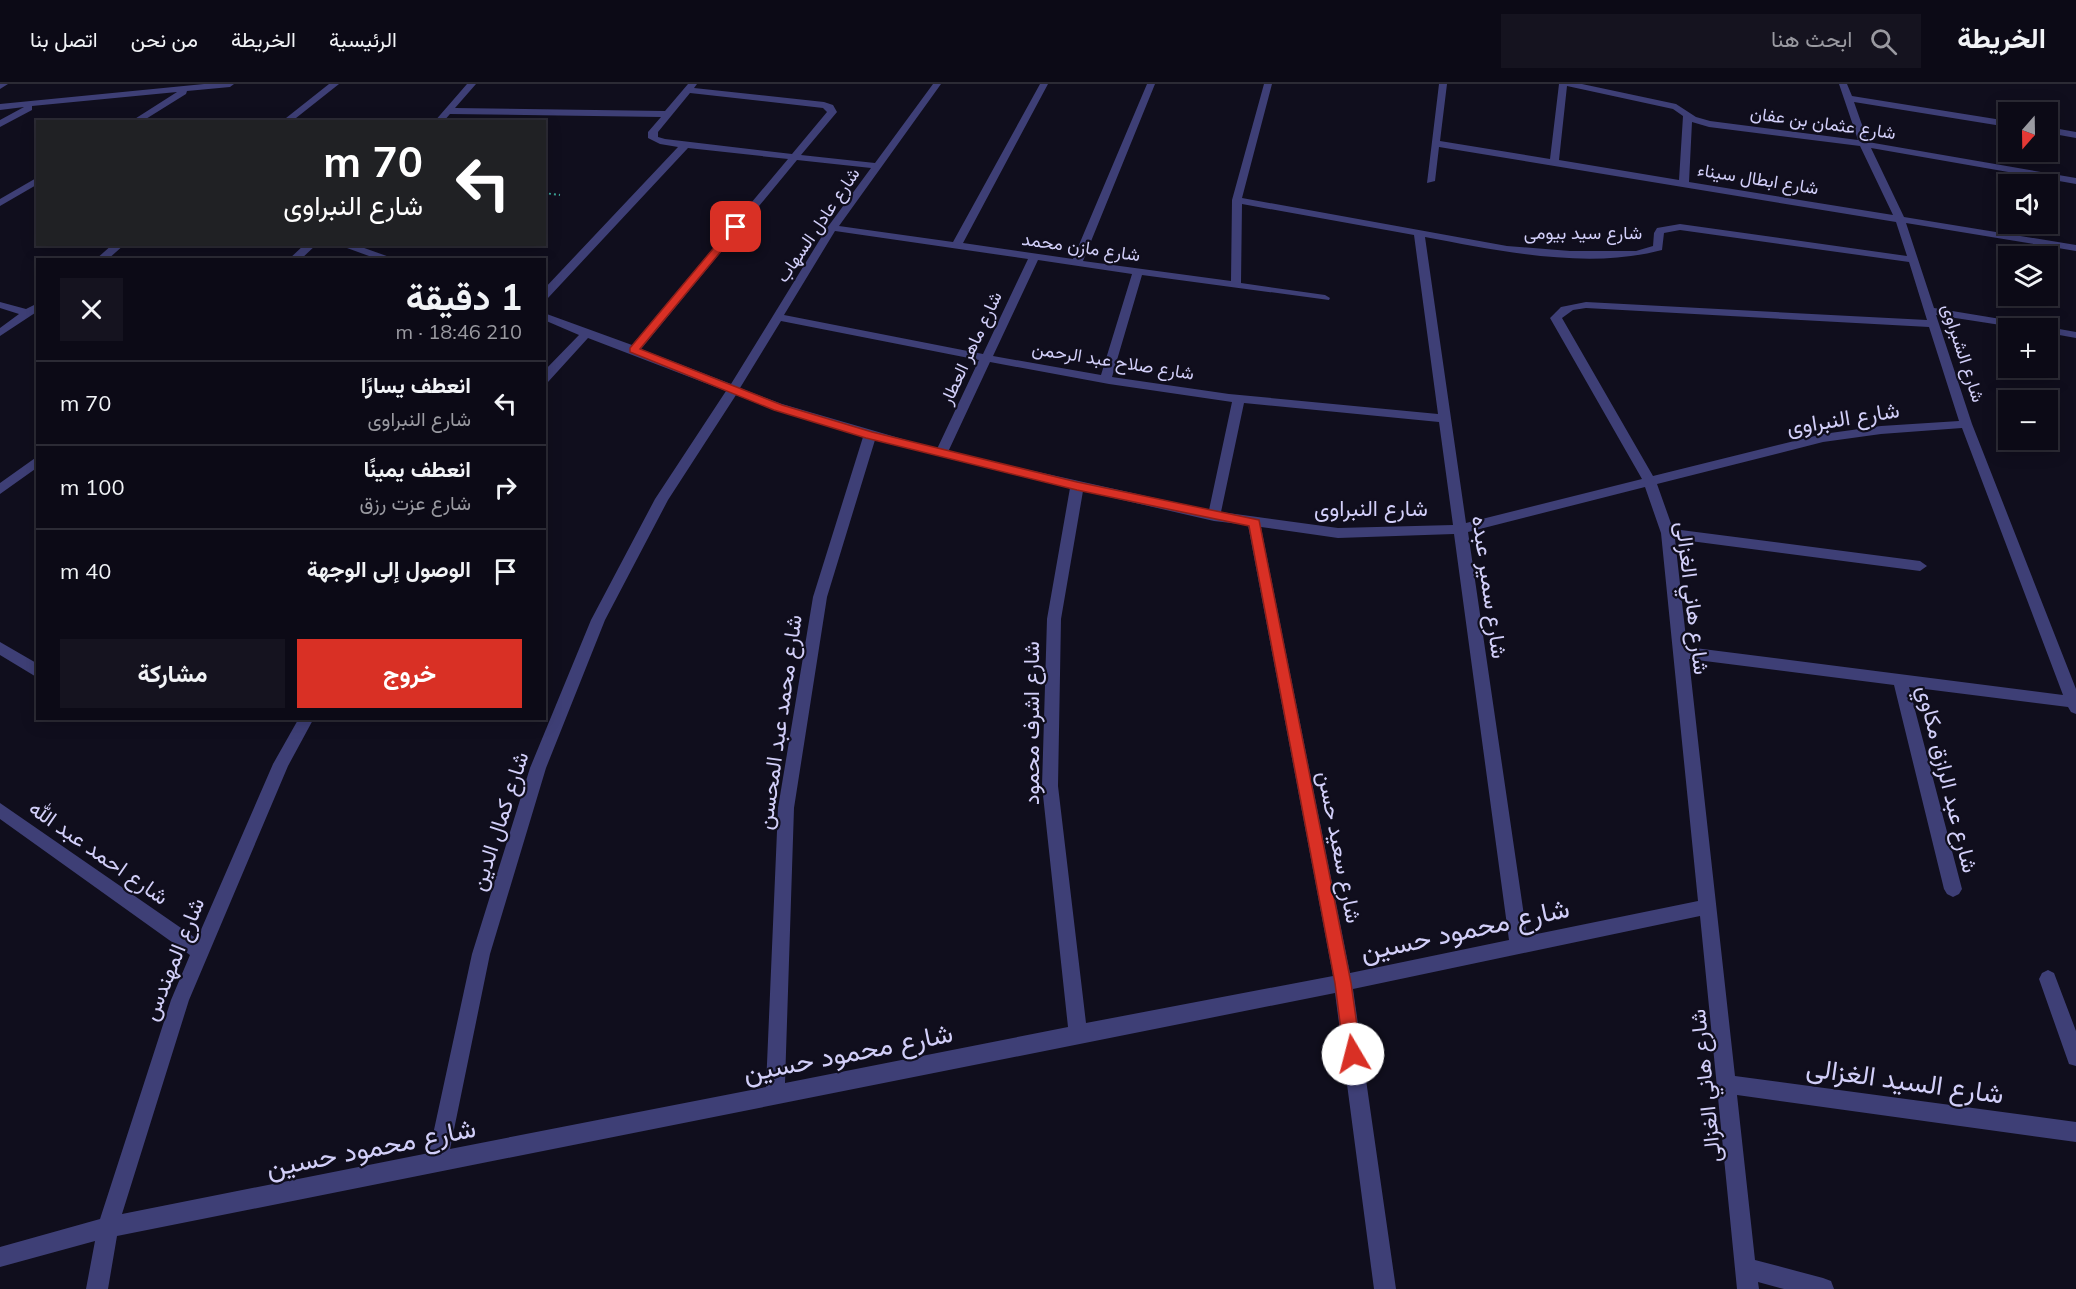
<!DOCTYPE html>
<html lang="ar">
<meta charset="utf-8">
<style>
body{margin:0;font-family:Mulish,Vazirmatn,sans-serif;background:#15131f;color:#f1f3f6;direction:rtl;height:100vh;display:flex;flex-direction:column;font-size:22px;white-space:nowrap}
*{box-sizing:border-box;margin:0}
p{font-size:20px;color:#9a9aa1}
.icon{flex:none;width:33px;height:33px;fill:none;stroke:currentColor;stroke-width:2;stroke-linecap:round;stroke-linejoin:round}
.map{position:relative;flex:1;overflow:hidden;direction:ltr}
.sheet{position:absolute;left:36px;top:174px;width:510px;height:462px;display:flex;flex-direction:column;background:#0c0a16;border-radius:0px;box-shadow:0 3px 15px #0003,0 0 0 2px #2c2b35;direction:rtl}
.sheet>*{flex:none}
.hud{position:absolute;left:36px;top:36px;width:510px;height:126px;border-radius:0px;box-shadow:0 3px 15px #0003,0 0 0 2px #2c2b35;direction:rtl;background:#202124;color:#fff;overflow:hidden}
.needle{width:39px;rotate:200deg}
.buttons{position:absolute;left:1998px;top:18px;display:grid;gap:12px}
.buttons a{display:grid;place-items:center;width:60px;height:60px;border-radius:0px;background:#0c0a16;box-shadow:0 3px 15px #0003,0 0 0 2px #2c2b35;font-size:30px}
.pin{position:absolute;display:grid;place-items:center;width:51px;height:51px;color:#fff;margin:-26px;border-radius:12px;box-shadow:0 3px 9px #0006}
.me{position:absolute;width:66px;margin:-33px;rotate:352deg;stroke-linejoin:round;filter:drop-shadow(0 0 4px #0008)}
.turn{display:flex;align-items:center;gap:21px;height:126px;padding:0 24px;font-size:27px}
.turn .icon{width:78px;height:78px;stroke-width:2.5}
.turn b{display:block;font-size:42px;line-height:51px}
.round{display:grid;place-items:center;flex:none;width:63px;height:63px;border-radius:0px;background:#15131f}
.head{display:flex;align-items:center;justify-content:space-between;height:102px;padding:0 24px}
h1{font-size:36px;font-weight:700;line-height:45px}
.action{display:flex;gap:12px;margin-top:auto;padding:12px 24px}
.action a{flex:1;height:69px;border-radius:0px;background:#d93025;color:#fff;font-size:24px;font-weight:700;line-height:69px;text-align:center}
.action a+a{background:#15131f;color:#f1f3f6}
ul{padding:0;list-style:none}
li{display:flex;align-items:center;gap:18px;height:84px;padding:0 24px;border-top:2px solid #2c2b35}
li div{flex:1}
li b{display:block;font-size:22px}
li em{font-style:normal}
header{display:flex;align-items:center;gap:36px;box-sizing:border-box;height:84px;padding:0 30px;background:#0c0a16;border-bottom:2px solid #2c2b35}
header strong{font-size:28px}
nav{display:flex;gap:33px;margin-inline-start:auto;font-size:21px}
.search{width:420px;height:54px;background:#15131f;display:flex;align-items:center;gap:15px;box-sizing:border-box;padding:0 21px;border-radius:0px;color:#9a9aa1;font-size:22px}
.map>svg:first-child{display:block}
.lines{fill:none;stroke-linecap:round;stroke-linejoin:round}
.path{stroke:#3ba296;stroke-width:2;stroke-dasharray:2 3;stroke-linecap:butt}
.minor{fill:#3e3f76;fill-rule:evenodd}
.route{fill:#d93025;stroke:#8d1f18;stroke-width:1.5}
.labels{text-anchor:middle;stroke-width:4.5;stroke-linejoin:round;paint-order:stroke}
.far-street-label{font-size:18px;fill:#d2cff9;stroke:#100e1d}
.street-label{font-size:22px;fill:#d2cff9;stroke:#100e1d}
.near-street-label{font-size:27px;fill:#d2cff9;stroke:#100e1d}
</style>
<header>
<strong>الخريطة</strong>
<div class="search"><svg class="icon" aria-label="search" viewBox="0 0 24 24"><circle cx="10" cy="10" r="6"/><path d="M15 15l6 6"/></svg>ابحث هنا</div>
<nav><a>الرئيسية</a><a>الخريطة</a><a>من نحن</a><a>اتصل بنا</a></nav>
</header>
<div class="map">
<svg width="2076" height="1205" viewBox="0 0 2076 1205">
<rect width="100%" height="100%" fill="#100e1d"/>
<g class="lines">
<path class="path" d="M544 109 560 111"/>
<path class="minor" d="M0 0H8L0 5Z
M204 0H234L230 3 187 7 186 10 141 38H130L177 8 32 22V26L0 43V36L24 23 0 26V20Z
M329 0H339L291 38H281Z
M467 0H476L455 24 665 27 688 0H697L694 4 824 18 833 21 837 28 801 71 875 79 933 0H941L839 142 953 158 1040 0H1048L963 159 1073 175 1147 0H1155L1083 177 1231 197 1232 116 1264 0H1272L1242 114 1507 162 1570 167H1636L1653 162 1654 149 1657 144 1680 140 1907 172 1896 138 1439 63 1435 97 1427 99 1439 0H1447L1440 57 1550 75 1559 0H1582L1676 20 1696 33 1710 37 1858 56 1839 0H1847L1852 12 2008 37V43L1854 18 1868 58 2076 94V100L1871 64 1904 133 2076 161V167L1906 139 1934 224 2037 241 2043 244H2020L1936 231 1972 340 2076 605V630L2071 628 2068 623 1909 603 1962 805 1959 810 1953 813 1947 810 1944 805 1894 601 1689 575 1735 992 2076 1038V1058L1737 1011 1755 1176 1823 1194 1831 1197 1834 1205H1784L1758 1198 1759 1205H1737L1700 832 1353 905 1396 1205H1374L1335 909 117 1152 108 1205H86L95 1157 0 1183V1163L100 1135 171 916 190 871 0 735V719L197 855 273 680 299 634H314L288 682 189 916 122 1130 429 1069 472 870 530 684 591 536 655 415 726 307 588 254 548 298 544 299V287L579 251 544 236V229L632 261 788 75 688 64 548 214 544 215V205L678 63 660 60 648 54V48L661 33 450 30 443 38H434ZM1567 2 1673 25 1683 32 1679 96 1559 76ZM690 9 823 24 827 28 792 70 665 55 658 53V48ZM1692 38 1709 43 1860 62 1893 131 1689 98ZM797 76 871 84 827 144 731 300 641 265ZM1242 120 1414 151 1438 330 1229 310 1112 293 1142 191 1329 216 1330 214 1325 211 1241 199ZM1680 146 1909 178 1927 236 1586 218 1561 223 1550 234 1642 395 1466 439 1425 153C1499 167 1588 186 1662 166L1664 149ZM835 147 1028 175 983 270 784 231ZM1038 176 1132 190 1101 291 993 272ZM1586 224 1929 243 1959 337 1881 342 1823 350 1653 392 1562 234 1573 226ZM781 237 979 276 937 365 782 320 740 304ZM990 278 1109 300 1232 318 1209 426 948 368ZM736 311 774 326 863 353 813 513 778 724 766 1003 450 1065 490 870 546 684 605 536 668 416ZM1244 319 1439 338 1453 441 1338 444 1221 428ZM1962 344 2063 611 1687 563 1675 455 1920 487 1927 482 1920 477 1673 445 1657 400 1823 358 1881 350ZM875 356 1070 404 1047 535 1042 702 1068 943 785 999 794 724 827 513ZM1645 403 1661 449 1698 817 1527 852 1468 448ZM1083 407 1214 437 1248 441 1333 892 1086 939 1058 702 1061 535ZM1261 443 1338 454 1454 450 1509 856 1350 889Z
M2048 43 2076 48V54L2048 49Z
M38 93V100L0 122V115Z
M113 160H125L107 176H95Z
M305 160H317L300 176H288Z
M336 160H353L398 176H380Z
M0 218 26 225 38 219V227L0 252V244L19 230 0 224Z
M2048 243 2076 248V254L2048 249V244H2043Z
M38 372V383L0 410V399Z
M0 558 38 580V594L0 571Z
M2048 886 2054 889 2076 947V982L2069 980 2039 895 2042 889Z"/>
</g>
<path class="route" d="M733 141 741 143 640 265 782 321 872 348 1077 398 1259 436 1351 899 1361 970 1359 976 1353 978 1347 976 1344 970 1335 899 1249 442 1077 406 866 354 774 326 630 268V264Z"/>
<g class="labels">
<g class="far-street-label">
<text transform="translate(1823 39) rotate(8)" y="6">شارع عثمان بن عفان</text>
<text transform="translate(1758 95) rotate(9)" y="6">شارع ابطال سيناء</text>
<text transform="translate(818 141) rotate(-56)" y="6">شارع عادل السهاب</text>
<text x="1583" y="155">شارع سيد بيومى</text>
<text transform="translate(1081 163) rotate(8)" y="6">شارع مازن محمد</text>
<text transform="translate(971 264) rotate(-65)" y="6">شارع ماهر العطار</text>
<text transform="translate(1963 269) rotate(72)" y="6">شارع الشبراوى</text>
<text transform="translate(1113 277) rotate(9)" y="6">شارع صلاح عبد الرحمن</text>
</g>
<g class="street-label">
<text transform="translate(1843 334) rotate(-9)" y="8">شارع النبراوى</text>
<text x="1371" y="432">شارع النبراوى</text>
<text transform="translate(1490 503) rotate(82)" y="8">شارع سمير عبده</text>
<text transform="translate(1693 514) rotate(83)" y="8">شارع هاني الغزالى</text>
<text transform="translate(779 638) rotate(-82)" y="8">شارع محمد عبد المحسن</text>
<text transform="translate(1031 639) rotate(-90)" y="8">شارع اشرف محمود</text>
<text transform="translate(1948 695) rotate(76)" y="8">شارع عبد الرازق مكاوي</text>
<text transform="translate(499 737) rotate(-72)" y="8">شارع كمال الدين</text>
<text transform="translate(1340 763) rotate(79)" y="8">شارع سعيد حسن</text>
<text transform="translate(99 768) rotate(35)" y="8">شارع احمد عبد الله</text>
<text transform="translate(173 875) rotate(-68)" y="8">شارع المهندس</text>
<text transform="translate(1705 1002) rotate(-96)" y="8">شارع هاني الغزالى</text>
</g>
<g class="near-street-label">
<text transform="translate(1465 846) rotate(-12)" y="9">شارع محمود حسين</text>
<text transform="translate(848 969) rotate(-11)" y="9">شارع محمود حسين</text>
<text transform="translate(1905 997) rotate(8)" y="9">شارع السيد الغزالى</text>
<text transform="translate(371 1064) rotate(-11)" y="9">شارع محمود حسين</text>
</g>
</g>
</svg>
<div class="buttons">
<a><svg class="needle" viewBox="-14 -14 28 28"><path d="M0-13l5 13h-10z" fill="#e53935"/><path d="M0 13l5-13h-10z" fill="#9a9aa1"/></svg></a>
<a><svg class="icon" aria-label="sound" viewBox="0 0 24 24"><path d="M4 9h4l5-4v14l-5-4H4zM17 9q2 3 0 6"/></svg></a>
<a><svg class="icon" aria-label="layers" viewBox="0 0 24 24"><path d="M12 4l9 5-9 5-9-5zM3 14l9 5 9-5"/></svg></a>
<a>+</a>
<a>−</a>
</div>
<div class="pin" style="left:736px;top:143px;background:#d93025"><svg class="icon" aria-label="arrive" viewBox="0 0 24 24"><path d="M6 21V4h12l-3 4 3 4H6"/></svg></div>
<svg class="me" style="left:1353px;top:970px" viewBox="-20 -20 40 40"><circle r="19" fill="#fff"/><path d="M0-13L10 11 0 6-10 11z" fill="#d93025"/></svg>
<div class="hud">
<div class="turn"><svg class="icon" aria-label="left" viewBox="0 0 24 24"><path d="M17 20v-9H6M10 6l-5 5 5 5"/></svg><div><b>70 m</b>شارع النبراوى</div></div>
</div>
<section class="sheet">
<div class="head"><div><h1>1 دقيقة</h1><p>210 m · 18:46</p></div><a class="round"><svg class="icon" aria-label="close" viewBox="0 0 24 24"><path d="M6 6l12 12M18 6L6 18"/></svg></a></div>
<ul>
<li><svg class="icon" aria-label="left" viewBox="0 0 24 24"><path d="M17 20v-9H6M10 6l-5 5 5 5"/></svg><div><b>انعطف يسارًا</b><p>شارع النبراوى</p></div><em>70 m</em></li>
<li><svg class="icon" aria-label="right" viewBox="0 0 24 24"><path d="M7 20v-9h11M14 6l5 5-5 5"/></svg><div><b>انعطف يمينًا</b><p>شارع عزت رزق</p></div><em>100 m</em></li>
<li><svg class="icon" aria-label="arrive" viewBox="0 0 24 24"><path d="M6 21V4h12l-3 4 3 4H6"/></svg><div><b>الوصول إلى الوجهة</b></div><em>40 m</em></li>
</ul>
<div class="action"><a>خروج</a><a>مشاركة</a></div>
</section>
</div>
